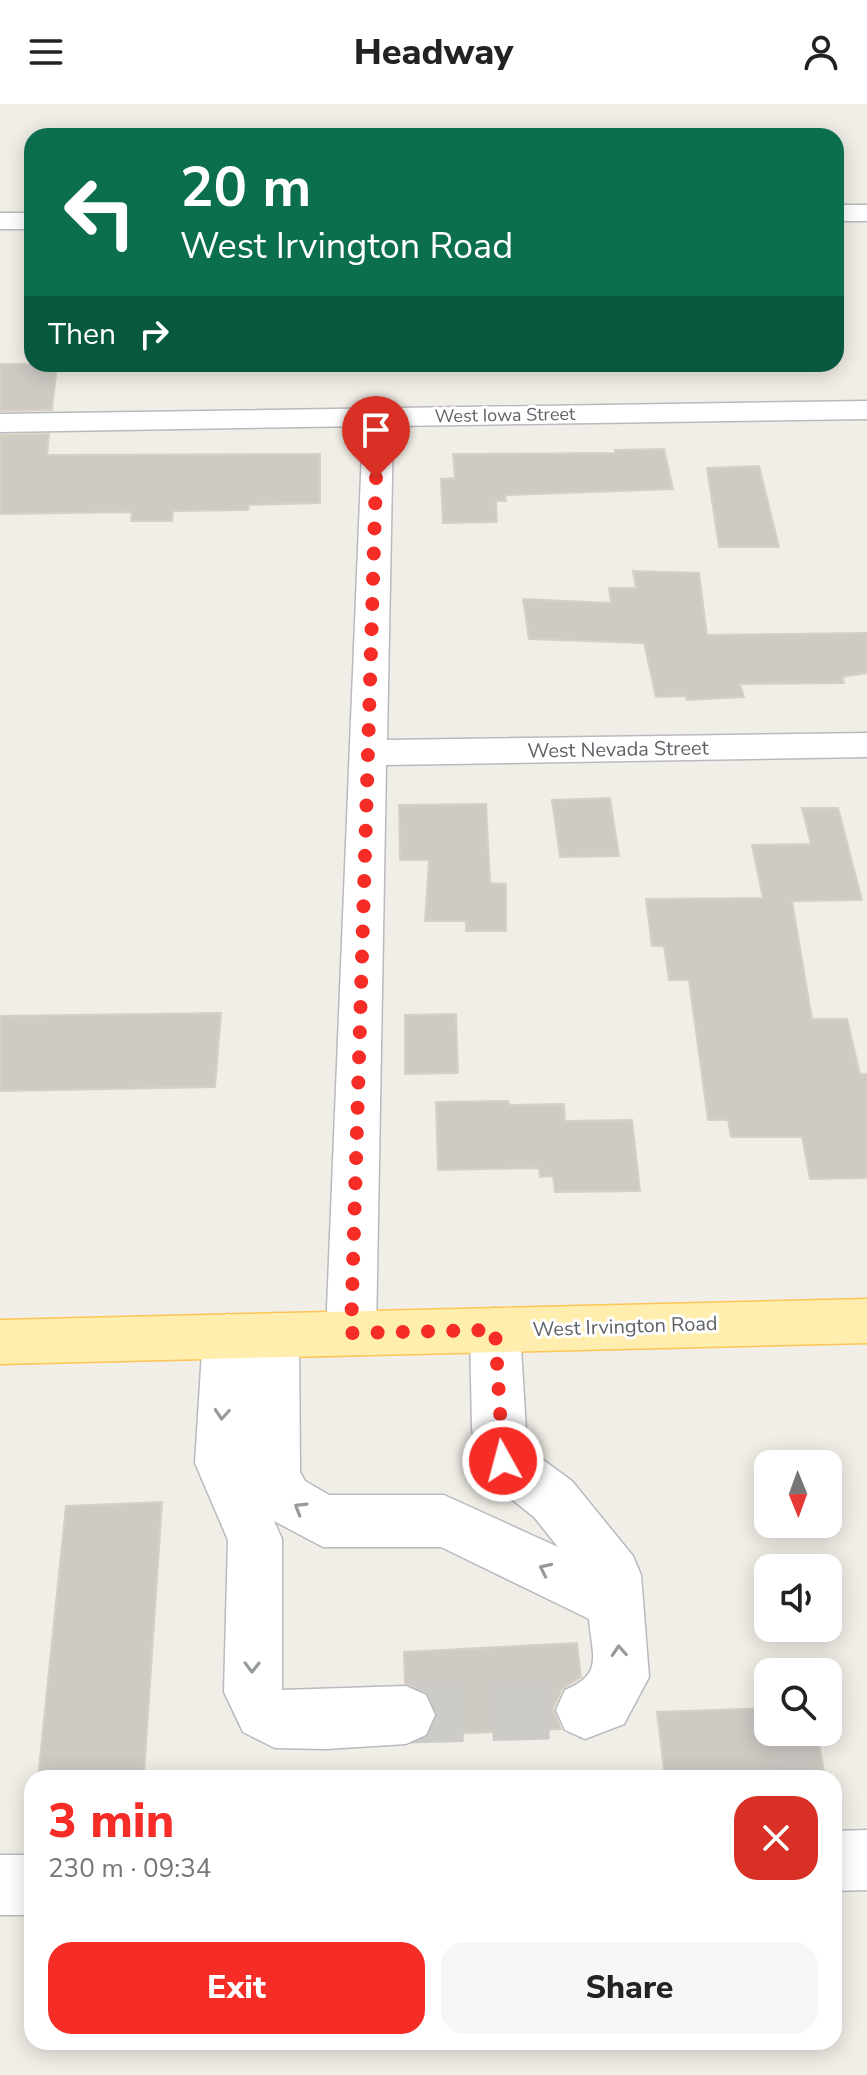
<!DOCTYPE html>
<meta charset="utf-8">
<style>
body{margin:0;font-family:"Nunito Sans",sans-serif;background:#f6f6f6;color:#222;height:100vh;display:flex;flex-direction:column;font-size:30px;white-space:nowrap}
*{box-sizing:border-box;margin:0}
p{font-size:26px;color:#767676}
.icon{flex:none;width:44px;height:44px;fill:none;stroke:currentColor;stroke-width:2;stroke-linecap:round;stroke-linejoin:round}
.map{position:relative;flex:1;overflow:hidden}
.drawer{position:absolute;left:24px;top:1666px;width:818px;height:280px;display:flex;flex-direction:column;background:#fff;border-radius:24px;box-shadow:0 4px 20px #0003}
.drawer>*{flex:none}
.top-card{position:absolute;left:24px;top:24px;width:820px;height:244px;border-radius:24px;box-shadow:0 4px 20px #0003;background:#0b6e4f;color:#fff;overflow:hidden}
.needle{width:52px;rotate:179deg}
.fabs{position:absolute;left:754px;top:1346px;display:grid;gap:16px}
.fabs a{display:grid;place-items:center;width:88px;height:88px;border-radius:16px;background:#fff;box-shadow:0 4px 20px #0003;font-size:40px}
.pin{position:absolute;display:grid;place-items:center;width:68px;height:68px;color:#fff;margin:-82px -34px;border-radius:50% 50% 50% 0;rotate:-45deg;box-shadow:0 0 8px #0007}
.pin .icon{rotate:45deg}
.me{position:absolute;width:88px;margin:-44px;rotate:353deg;stroke-linejoin:round;filter:drop-shadow(0 0 6px #0008)}
.turn{display:flex;align-items:center;gap:28px;height:168px;padding:0 24px;font-size:36px}
.turn .icon{width:104px;height:104px;stroke-width:2.5}
.turn b{display:block;font-size:56px;line-height:68px}
.then{display:flex;align-items:center;height:76px;padding:0 24px;background:#0003;gap:16px;font-size:30px}
.round{display:grid;place-items:center;flex:none;width:84px;height:84px;border-radius:24px;background:#f6f6f6}
.overview{display:flex;align-items:center;justify-content:space-between;height:136px;padding:0 24px}
h1{font-size:48px;font-weight:800;line-height:60px;color:#f62d27}
.primary-button{display:flex;gap:16px;margin-top:auto;padding:16px 24px}
.primary-button a{flex:1;height:92px;border-radius:24px;background:#f62d27;color:#fff;font-size:32px;font-weight:800;line-height:92px;text-align:center}
.primary-button a+a{background:#f6f6f6;color:#222}
header{display:flex;justify-content:space-between;align-items:center;height:104px;padding:0 24px;background:#fff;font-size:36px;font-weight:800}
.map>svg:first-child{display:block}
.building{fill:#cecbc5;stroke:#d7d0c4;stroke-width:2}
.lines{fill:none;stroke-linecap:round;stroke-linejoin:round}
.minor-tunnel{stroke:#cccbc7;stroke-width:57;stroke-dasharray:57 29;stroke-linecap:butt}
.minor-casing{stroke:#b7babe;stroke-width:3}
.major-casing{stroke:#fcc555;stroke-width:3}
.minor{fill:#fff;fill-rule:evenodd}
.major{fill:#ffeeae;fill-rule:evenodd}
.oneway{stroke:#969a9d}
.route{stroke:#f62d27;stroke-width:14;stroke-dasharray:0 25.2}
.labels{text-anchor:middle;stroke-width:6;stroke-linejoin:round;paint-order:stroke}
.far-street-label{font-size:18px;fill:#5e6368;stroke:#fff}
.street-label{font-size:20px;fill:#5e6368;stroke:#fff}
</style>
<header><svg class="icon" aria-label="menu" viewBox="0 0 24 24"><path d="M4 6h16M4 12h16M4 18h16"/></svg>Headway<svg class="icon" aria-label="person" viewBox="0 0 24 24"><circle cx="12" cy="8" r="4"/><path d="M4 21q1-7 8-7t8 7"/></svg></header>
<div class="map">
<svg width="867" height="1971" viewBox="0 0 867 1971">
<rect width="100%" height="100%" fill="#f1eee7"/>
<path class="building" d="M0 260H57L52 306 0 307Z
M49 330 47 351 320 350V399L249 401 248 406 173 407 172 417H131L132 408 0 410V331Z
M664 345 673 385 505 391 506 397H496L497 418 443 419 441 375 455 374 453 350 615 349V346Z
M759 362 779 443H719L707 364Z
M633 467 699 469 707 531 867 529V569L842 573 844 579 740 580 744 593 687 596 686 592 656 593 644 539 529 535 523 495 611 499 609 484H636Z
M610 694 619 752 560 753 552 696Z
M486 700 490 779 506 780V827H466V817H425L429 756H400L399 701Z
M802 704H838L862 796 792 797 812 915H847L860 970H867V1074L810 1075 802 1033H731L728 1016H708L689 876H669L664 842H652L646 795 763 794 752 741 811 740Z
M221 909 215 983 0 987V912Z
M456 910 458 969 405 970V911Z
M508 997 509 1001 564 1000 565 1017 632 1016 640 1087 555 1088 553 1072 540 1073 539 1064 438 1066 436 998Z
M162 1398 144 1669 38 1674 66 1402Z
M577 1539 581 1573 562 1585 553 1605 561 1625 429 1631 438 1610 429 1590 405 1579 404 1548Z
M768 1604V1628H817L825 1674H665L657 1608Z"/>
<g class="lines">
<path class="minor-tunnel" d="M406 1611 585 1606"/>
<defs>
<path id="minor" d="M836 101H867V117H836Z
M0 109H32V125H0Z
M867 297V315L393 322 387 636 867 629V653L386 661 376 1229 368 1245 351 1251 334 1245 326 1229 363 322 0 328V310Z
M495 1204 512 1210 520 1226 527 1344 572 1377 633 1452 641 1471 649 1573 624 1620 585 1635 565 1626 556 1606 565 1586C604 1570 592 1552 589 1515L441 1443H323L274 1417 282 1435V1586L406 1582 426 1591 435 1611 426 1631 406 1640 326 1645 275 1644 243 1628 224 1588 228 1436 195 1359 203 1232 211 1216 228 1210 245 1216 251 1228 257 1215 274 1209 291 1215 299 1231 300 1368 305 1377 329 1391H444L558 1443 534 1413 485 1374 477 1357 472 1324 470 1226 478 1210Z
M867 1726V1786L834 1787V1727Z
M0 1751H32V1811H0Z"/>
<path id="major" d="M867 1195V1239L0 1260V1216Z"/>
</defs>
<use href="#minor" class="minor-casing"/>
<use href="#major" class="major-casing"/>
<use href="#minor" class="minor"/>
<use href="#major" class="major"/>
</g>
<defs><path id="oneway-chevron" d="M-2-3.5L2.5 0L-2 3.5" fill="none" stroke-width="1.6" stroke-linecap="round" stroke-linejoin="round" transform="scale(2)"/></defs>
<g class="oneway">
<use href="#oneway-chevron" transform="translate(222 1310) rotate(94)"/>
<use href="#oneway-chevron" transform="translate(300 1404) rotate(-149)"/>
<use href="#oneway-chevron" transform="translate(545 1465) rotate(-155)"/>
<use href="#oneway-chevron" transform="translate(619 1547) rotate(-94)"/>
<use href="#oneway-chevron" transform="translate(252 1563) rotate(91)"/>
</g>
<g class="lines">
<path class="route" d="M376 374 351 1229 495 1226 503 1357"/>
</g>
<g class="labels">
<g class="far-street-label">
<text transform="translate(505 311) rotate(-1)" y="6">West Iowa Street</text>
</g>
<g class="street-label">
<text transform="translate(618 645) rotate(-1)" y="7">West Nevada Street</text>
<text transform="translate(625 1222) rotate(-2)" y="7">West Irvington Road</text>
</g>
</g>
</svg>
<div class="fabs">
<a><svg class="needle" viewBox="-14 -14 28 28"><path d="M0-13l5 13h-10z" fill="#e53935"/><path d="M0 13l5-13h-10z" fill="#767676"/></svg></a>
<a><svg class="icon" aria-label="sound" viewBox="0 0 24 24"><path d="M4 9h4l5-4v14l-5-4H4zM17 9q2 3 0 6"/></svg></a>
<a><svg class="icon" aria-label="search" viewBox="0 0 24 24"><circle cx="10" cy="10" r="6"/><path d="M15 15l6 6"/></svg></a>
</div>
<div class="pin" style="left:376px;top:374px;background:#d93025"><svg class="icon" aria-label="arrive" viewBox="0 0 24 24"><path d="M6 21V4h12l-3 4 3 4H6"/></svg></div>
<svg class="me" style="left:503px;top:1357px" viewBox="-20 -20 40 40"><circle r="17" fill="#f62d27" stroke="#fff" stroke-width="3"/><path d="M0-11L8 9 0 5-8 9z" fill="#fff"/></svg>
<div class="top-card">
<div class="turn"><svg class="icon" aria-label="left" viewBox="0 0 24 24"><path d="M17 20v-9H6M10 6l-5 5 5 5"/></svg><div><b>20 m</b>West Irvington Road</div></div>
<div class="then">Then<svg class="icon" aria-label="right" viewBox="0 0 24 24"><path d="M7 20v-9h11M14 6l5 5-5 5"/></svg></div>
</div>
<section class="drawer">
<div class="overview"><div><h1>3 min</h1><p>230 m · 09:34</p></div><a class="round" style="background:#d93025;color:#fff"><svg class="icon" aria-label="close" viewBox="0 0 24 24"><path d="M6 6l12 12M18 6L6 18"/></svg></a></div>
<div class="primary-button"><a>Exit</a><a>Share</a></div>
</section>
</div>
